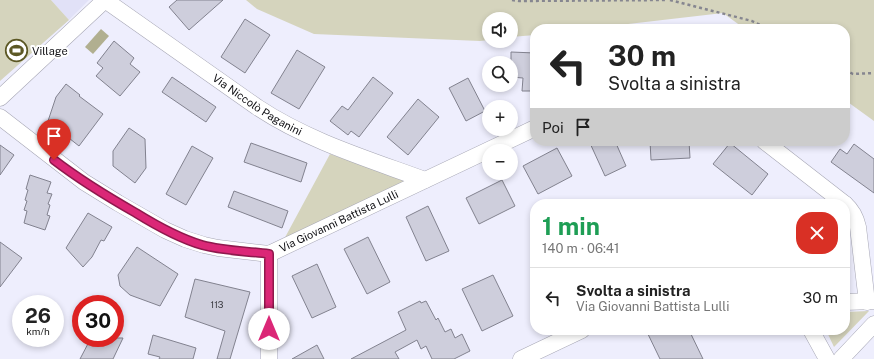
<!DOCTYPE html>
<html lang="it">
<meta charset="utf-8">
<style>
body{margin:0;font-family:"Public Sans",sans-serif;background:#f2f2f2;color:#222;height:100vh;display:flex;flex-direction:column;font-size:15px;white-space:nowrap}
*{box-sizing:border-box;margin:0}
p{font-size:13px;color:#767676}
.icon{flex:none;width:22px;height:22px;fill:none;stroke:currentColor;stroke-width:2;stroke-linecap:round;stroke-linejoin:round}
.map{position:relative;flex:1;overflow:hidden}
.sheet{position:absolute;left:530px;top:199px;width:320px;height:136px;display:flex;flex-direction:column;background:#fff;border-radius:16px;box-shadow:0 2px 6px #0003}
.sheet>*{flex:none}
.hud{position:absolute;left:530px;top:24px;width:320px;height:122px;border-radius:16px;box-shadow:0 2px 6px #0003;background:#fff;color:#222;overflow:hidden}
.tools{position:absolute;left:482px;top:12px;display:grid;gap:8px}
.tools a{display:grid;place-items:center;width:36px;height:36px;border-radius:50%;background:#fff;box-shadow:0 2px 6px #0003;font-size:20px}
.speed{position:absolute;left:12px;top:295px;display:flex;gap:8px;font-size:20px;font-weight:700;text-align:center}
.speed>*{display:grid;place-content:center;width:52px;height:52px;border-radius:50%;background:#fff;box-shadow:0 2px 6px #0003;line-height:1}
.speed small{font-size:10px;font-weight:400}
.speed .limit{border:6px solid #d22;background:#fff;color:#111}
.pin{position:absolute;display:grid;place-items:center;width:34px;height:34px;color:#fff;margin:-41px -17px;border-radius:50% 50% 50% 0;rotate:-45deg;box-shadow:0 0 4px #0007}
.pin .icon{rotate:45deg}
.me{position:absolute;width:44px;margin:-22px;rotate:0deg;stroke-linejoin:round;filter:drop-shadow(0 0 3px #0008)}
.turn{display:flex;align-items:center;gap:14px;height:84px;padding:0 12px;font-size:18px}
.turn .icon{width:52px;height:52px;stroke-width:2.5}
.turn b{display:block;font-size:28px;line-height:34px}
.then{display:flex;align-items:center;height:38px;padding:0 12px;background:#0003;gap:8px;font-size:15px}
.round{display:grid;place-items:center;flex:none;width:42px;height:42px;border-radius:16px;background:#f2f2f2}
.overview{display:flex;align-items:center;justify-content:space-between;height:68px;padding:0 12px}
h1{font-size:24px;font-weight:700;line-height:30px;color:#1e9e55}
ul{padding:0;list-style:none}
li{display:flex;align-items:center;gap:12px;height:60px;padding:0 12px;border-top:1px solid #e0e0e0}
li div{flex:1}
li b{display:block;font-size:15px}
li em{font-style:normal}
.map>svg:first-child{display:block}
.built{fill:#e1e1f7}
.green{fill:#d5d4bd}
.water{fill:#b1af90}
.building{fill:#cecedc;stroke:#82828f}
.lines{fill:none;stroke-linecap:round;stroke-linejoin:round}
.street-casing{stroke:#a7a7b5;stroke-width:17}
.path{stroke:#868690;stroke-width:2.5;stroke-dasharray:3 3;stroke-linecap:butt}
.street{stroke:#fff;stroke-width:16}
.route-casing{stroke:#8e194d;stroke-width:10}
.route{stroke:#db2777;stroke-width:7}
.labels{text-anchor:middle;stroke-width:4;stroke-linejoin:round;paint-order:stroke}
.number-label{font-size:9px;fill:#3e3e44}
.poi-label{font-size:11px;fill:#0e0e12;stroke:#fff;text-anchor:start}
.street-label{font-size:11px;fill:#0e0e12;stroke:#fff}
</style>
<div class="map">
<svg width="874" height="359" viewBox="0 0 874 359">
<rect width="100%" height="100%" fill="#eeeefd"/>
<path class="built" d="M51 0H89L69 20Z"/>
<path class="green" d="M0 0H51L69 20 0 81Z
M246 0H874V121L845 100V29H745L723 13 585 29H535V35L511 37V19H489V40L480 41 314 34 257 9Z
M330 154 408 181 282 243Z
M869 311 834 347 826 330H845V312Z"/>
<path class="water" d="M101 29 109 36 93 54 85 47Z"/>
<path class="building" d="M177 0H223L189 30 169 7Z
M245 19 270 35 245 73 221 57Z
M114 41 134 58 130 64 140 72 120 96 96 76 103 68 97 63Z
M297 50 325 67 299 109 271 93Z
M511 52 535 53V91H522L523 78 511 77Z
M172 77 216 107 206 122 162 92Z
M373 77 393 93 359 137 351 131 348 135 330 121 342 106 348 110Z
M468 78 485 111 466 121 449 88Z
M66 84 80 95 79 96 103 114 79 146 60 131 61 130 48 121 56 97Z
M418 99 439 117 408 155 387 137Z
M129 128 145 139 146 168 135 183 113 166V151Z
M589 141H615L626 166 605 176Z
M650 141H689L690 158 651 160Z
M251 143 307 163 301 182 244 162Z
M730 143 768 174 752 195 713 164Z
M854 144 874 159V193L831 162 840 149 847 154Z
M0 145 14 155 0 175Z
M192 146 213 158 186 205 166 194Z
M557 148 572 176 538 194 523 166Z
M30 175 51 182 47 193 52 194 48 204 50 205 47 215 50 216 45 230 24 223 27 211 24 210 27 201 25 200 28 190 26 189Z
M502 180 515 206 479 224 466 198Z
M234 191 288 211 282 228 228 207Z
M428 206 449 251 426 261 406 217Z
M88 213 112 227 104 241 101 240 92 257 83 267 66 248Z
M368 237 390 282 367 294 344 249Z
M0 242 22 258 0 287Z
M137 247 178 274 160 306 130 295 120 286 118 275Z
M317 264 336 307 312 318 292 276Z
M493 275 513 316 482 331 462 289Z
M195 279 250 292 230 359H217L225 331 185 317Z
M420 301 421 303 426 301 436 320 438 318 445 332 451 329 455 338 462 334 470 351 454 359H432L426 346 421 349 417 340 395 352 399 359H351L406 330 398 312Z
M646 330H689L703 359H660Z
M153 335 196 348 193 359H159L160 357 148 354Z
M91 338H123L113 359H80Z
M317 345 324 359H292Z"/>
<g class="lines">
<defs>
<g id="street">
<path id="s1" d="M105 0 257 107C308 141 368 159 425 180"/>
<path d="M0 98 105 0"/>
<path id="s2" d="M0 117 84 182 118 203 165 230 185 239 204 245 218 248 269 254 535 128"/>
<path d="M764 141 845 204"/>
<path d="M845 204C852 210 856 218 858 227L867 302"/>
<path d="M269 254V359"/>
<path d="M845 302 874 301"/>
<path d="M811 330 827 359"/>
<path d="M521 359 582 330"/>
<path d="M841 359 874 324"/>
</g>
</defs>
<use href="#street" class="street-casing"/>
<path class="path" d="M512 0 519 1 666 0
M670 0 752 21 768 29
M845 70 853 74 874 73"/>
<use href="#street" class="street"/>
</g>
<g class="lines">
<defs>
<path id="route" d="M54 160C80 180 108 197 136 213 157 226 178 238 202 245 224 251 247 251 269 254V329"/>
</defs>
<use href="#route" class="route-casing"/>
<use href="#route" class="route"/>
</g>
<defs>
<symbol id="stadium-ring" viewBox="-11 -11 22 22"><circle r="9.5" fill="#fff" stroke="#5c5825" stroke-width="1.5"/><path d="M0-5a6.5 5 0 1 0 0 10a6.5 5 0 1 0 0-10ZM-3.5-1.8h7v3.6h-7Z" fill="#5c5825"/></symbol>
</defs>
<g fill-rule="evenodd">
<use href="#stadium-ring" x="4" y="38" width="25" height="25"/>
</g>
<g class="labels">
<g class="number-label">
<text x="217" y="308">113</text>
</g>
<g class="poi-label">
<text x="32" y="55">Village</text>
</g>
<g class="street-label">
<text dy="4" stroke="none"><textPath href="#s1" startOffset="185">Via Niccolò Paganini</textPath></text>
<text dy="4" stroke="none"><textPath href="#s2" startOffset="385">Via Giovanni Battista Lulli</textPath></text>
</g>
</g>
</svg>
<div class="tools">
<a><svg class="icon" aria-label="sound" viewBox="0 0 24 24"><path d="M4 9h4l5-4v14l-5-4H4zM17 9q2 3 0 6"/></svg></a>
<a><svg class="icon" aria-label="search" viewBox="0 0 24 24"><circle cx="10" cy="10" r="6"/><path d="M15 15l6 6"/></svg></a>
<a>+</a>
<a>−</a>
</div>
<div class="speed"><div>26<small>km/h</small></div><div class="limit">30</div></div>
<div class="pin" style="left:54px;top:160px;background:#d93025"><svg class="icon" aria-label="arrive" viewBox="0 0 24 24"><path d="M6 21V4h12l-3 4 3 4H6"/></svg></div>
<svg class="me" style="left:269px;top:329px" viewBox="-20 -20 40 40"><circle r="19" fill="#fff"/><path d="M0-13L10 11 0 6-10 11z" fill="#db2777"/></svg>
<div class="hud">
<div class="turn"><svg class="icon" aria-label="left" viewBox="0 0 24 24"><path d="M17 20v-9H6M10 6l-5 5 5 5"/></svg><div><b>30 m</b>Svolta a sinistra</div></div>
<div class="then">Poi<svg class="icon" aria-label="arrive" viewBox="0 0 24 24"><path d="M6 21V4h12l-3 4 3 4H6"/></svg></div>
</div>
<section class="sheet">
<div class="overview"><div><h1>1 min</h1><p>140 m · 06:41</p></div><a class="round" style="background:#d93025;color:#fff"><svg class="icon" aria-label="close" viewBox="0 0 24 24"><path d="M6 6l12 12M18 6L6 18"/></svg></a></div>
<ul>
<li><svg class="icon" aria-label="left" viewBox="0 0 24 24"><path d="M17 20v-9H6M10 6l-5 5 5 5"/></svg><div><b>Svolta a sinistra</b><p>Via Giovanni Battista Lulli</p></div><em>30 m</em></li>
</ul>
</section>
</div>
